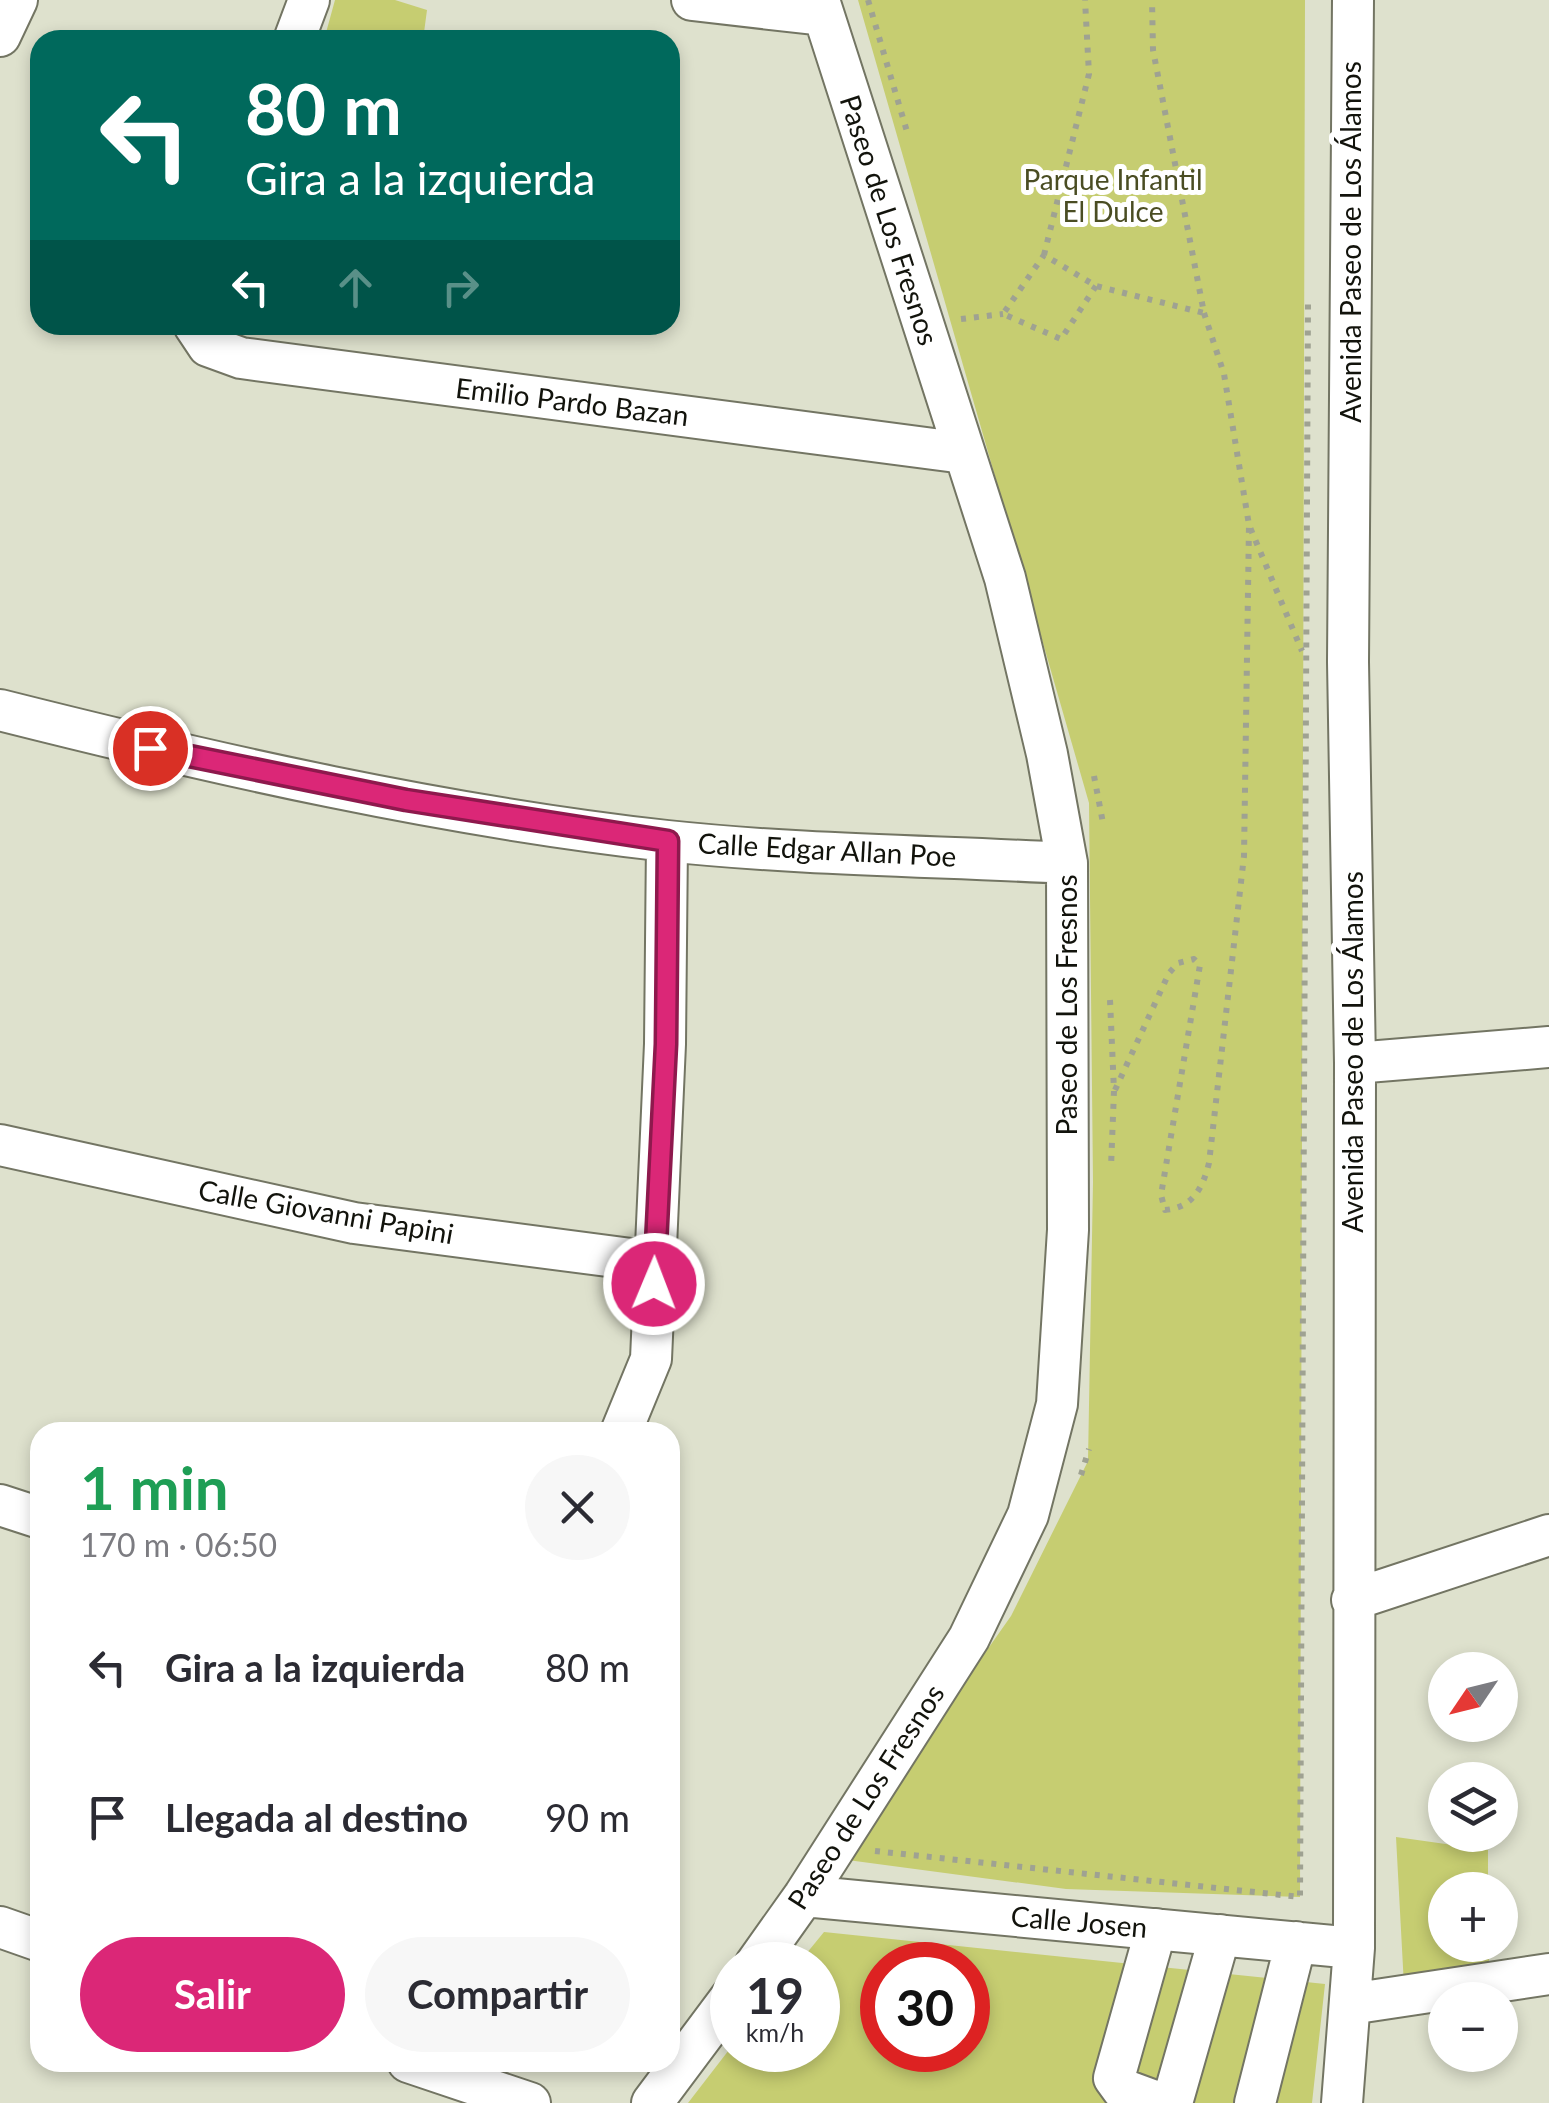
<!DOCTYPE html>
<html lang="es">
<meta charset="utf-8">
<style>
body{margin:0;font-family:Lato,sans-serif;background:#f7f7f7;color:#2b2b33;height:100vh;display:flex;flex-direction:column;font-size:38px;white-space:nowrap}
*{box-sizing:border-box;margin:0}
p{font-size:32px;color:#7c7c81}
.icon{flex:none;width:55px;height:55px;fill:none;stroke:currentColor;stroke-width:2;stroke-linecap:round;stroke-linejoin:round}
.map{position:relative;flex:1;overflow:hidden}
.drawer{position:absolute;left:30px;top:1422px;width:650px;height:650px;display:flex;flex-direction:column;background:#fff;border-radius:30px;box-shadow:0 5px 15px #0003}
.drawer>*{flex:none}
.banner{position:absolute;left:30px;top:30px;width:650px;height:305px;border-radius:30px;box-shadow:0 5px 15px #0003;background:#00695c;color:#fff;overflow:hidden}
.needle{width:65px;rotate:235deg}
.buttons{position:absolute;left:1428px;top:1652px;display:grid;gap:20px}
.buttons a{display:grid;place-items:center;width:90px;height:90px;border-radius:50%;background:#fff;box-shadow:0 5px 15px #0003;font-size:50px}
.speed{position:absolute;left:710px;top:1942px;display:flex;gap:20px;font-size:50px;font-weight:700;text-align:center}
.speed>*{display:grid;place-content:center;width:130px;height:130px;border-radius:50%;background:#fff;box-shadow:0 5px 15px #0003;line-height:1}
.speed small{font-size:25px;font-weight:400}
.speed .limit{border:15px solid #d22;background:#fff;color:#111}
.pin{position:absolute;display:grid;place-items:center;width:85px;height:85px;color:#fff;margin:-42px;border:5px solid #fff;border-radius:50%;box-shadow:0 2px 10px #0007}
.me{position:absolute;width:110px;margin:-55px;rotate:1deg;stroke-linejoin:round;filter:drop-shadow(0 0 8px #0008)}
.turn{display:flex;align-items:center;gap:35px;height:210px;padding:0 50px;font-size:45px}
.turn .icon{width:130px;height:130px;stroke-width:2.5}
.turn b{display:block;font-size:70px;line-height:85px}
.lanes{display:flex;align-items:center;height:95px;padding:0 50px;background:#0003;justify-content:center;gap:50px;direction:ltr}
.lanes .off{opacity:.35}
.round{display:grid;place-items:center;flex:none;width:105px;height:105px;border-radius:52px;background:#f7f7f7}
.summary{display:flex;align-items:center;justify-content:space-between;height:170px;padding:0 50px}
h1{font-size:60px;font-weight:700;line-height:75px;color:#1e9e55}
.action{display:flex;gap:20px;margin-top:auto;padding:20px 50px}
.action a{flex:1;height:115px;border-radius:60px;background:#db2777;color:#fff;font-size:40px;font-weight:700;line-height:115px;text-align:center}
.action a+a{background:#f7f7f7;color:#2b2b33}
ul{padding:0;list-style:none}
li{display:flex;align-items:center;gap:30px;height:150px;padding:0 50px}
li div{flex:1}
li b{display:block;font-size:38px}
li em{font-style:normal}
.map>svg:first-child{display:block}
.green{fill:#c6cd71;fill-rule:evenodd}
.lines{fill:none;stroke-linecap:round;stroke-linejoin:round}
.minor-casing{stroke:#737563;stroke-width:44}
.path{stroke:#9fa292;stroke-width:6;stroke-dasharray:5 8;stroke-linecap:butt}
.minor{stroke:#fff;stroke-width:40}
.route-casing{stroke:#8e194d;stroke-width:25}
.route{stroke:#db2777;stroke-width:18}
.labels{text-anchor:middle;stroke-width:10;stroke-linejoin:round;paint-order:stroke}
.park-label{font-size:28px;fill:#4a4d23;stroke:#fff}
.street-label{font-size:28px;fill:#12130c;stroke:#fff}
</style>
<div class="map">
<svg width="1549" height="2103" viewBox="0 0 1549 2103">
<rect width="100%" height="100%" fill="#dee1cd"/>
<path class="green" d="M335 0H395L427 10 423 40H324Z
M858 0H1305L1300 1897 1066 1889 840 1859 1011 1616 1088 1461 1093 1182 1089 803Z
M1396 1837 1488 1850V1890H1445V1945H1489V1966L1404 1986Z
M824 1932 1325 1984 1312 2103H688L732 2046V2050H818V1965H797ZM882 1965H968V2050H882Z"/>
<g class="lines">
<defs>
<path id="minor" d="M692 0 823 15
M0 36 17 0
M294 40 309 0
M194 325 208 346 241 358 964 453
M0 710C218 765 443 816 667 841 799 855 934 856 1067 863
M1355 1063 1549 1047
M0 1145 354 1223 654 1262
M621 1432 651 1359 665 1044 667 841
M0 1505 40 1518
M1352 1600 1549 1535
M804 1896 1354 1948
M0 1927 40 1941
M1156 1929 1114 2078 1122 2089 1160 2103
M755 1965 804 1896 969 1638 1028 1515 1057 1404 1068 1230 1067 863 1047 754 1005 578 819 0
M1350 2004 1549 1974
M408 2062 530 2103
M652 2103 732 1996
M1172 2103 1220 1935
M1255 2103 1296 1942
M1342 2103 1354 1948 1355 1063 1348 662 1353 0"/>
</defs>
<use href="#minor" class="minor-casing"/>
<path class="path" d="M868 0 908 135
M1044 255 1089 74 1085 0
M1096 286 1061 339 1003 314 1044 255 1096 286 1204 313 1153 50 1152 0
M1204 313 1224 374 1249 525 1302 651
M961 319 1003 314
M1094 776 1103 823
M1110 1000 1114 1091 1111 1167
M1115 1090 1169 973 1178 963 1194 959 1200 965 1161 1195 1165 1210C1193 1208 1203 1187 1209 1163L1244 856 1249 525
M1081 1475 1089 1449
M875 1851 1300 1897 1308 301"/>
<use href="#minor" class="minor"/>
</g>
<g class="lines">
<defs>
<path id="route" d="M150 748 406 800 668 841 666 1044 654 1284"/>
</defs>
<use href="#route" class="route-casing"/>
<use href="#route" class="route"/>
</g>
<g class="labels">
<g class="park-label">
<text x="1113" y="190">Parque Infantil<tspan x="1113" dy="32">El Dulce</tspan></text>
</g>
<g class="street-label">
<text transform="translate(889 220) rotate(72)" y="10">Paseo de Los Fresnos</text>
<text transform="translate(1351 242) rotate(-90)" y="10">Avenida Paseo de Los Álamos</text>
<text transform="translate(572 402) rotate(7)" y="10">Emilio Pardo Bazan</text>
<text transform="translate(827 850) rotate(3)" y="10">Calle Edgar Allan Poe</text>
<text transform="translate(1067 1005) rotate(-90)" y="10">Paseo de Los Fresnos</text>
<text transform="translate(1353 1052) rotate(-90)" y="10">Avenida Paseo de Los Álamos</text>
<text transform="translate(326 1212) rotate(10)" y="10">Calle Giovanni Papini</text>
<text transform="translate(866 1797) rotate(-57)" y="10">Paseo de Los Fresnos</text>
<text transform="translate(1079 1922) rotate(5)" y="10">Calle Josen</text>
</g>
</g>
</svg>
<div class="buttons">
<a><svg class="needle" viewBox="-14 -14 28 28"><path d="M0-13l5 13h-10z" fill="#e53935"/><path d="M0 13l5-13h-10z" fill="#7c7c81"/></svg></a>
<a><svg class="icon" aria-label="layers" viewBox="0 0 24 24"><path d="M12 4l9 5-9 5-9-5zM3 14l9 5 9-5"/></svg></a>
<a>+</a>
<a>−</a>
</div>
<div class="speed"><div>19<small>km/h</small></div><div class="limit">30</div></div>
<div class="pin" style="left:150px;top:748px;background:#d93025"><svg class="icon" aria-label="arrive" viewBox="0 0 24 24"><path d="M6 21V4h12l-3 4 3 4H6"/></svg></div>
<svg class="me" style="left:654px;top:1284px" viewBox="-20 -20 40 40"><circle r="17" fill="#db2777" stroke="#fff" stroke-width="3"/><path d="M0-11L8 9 0 5-8 9z" fill="#fff"/></svg>
<div class="banner">
<div class="turn"><svg class="icon" aria-label="left" viewBox="0 0 24 24"><path d="M17 20v-9H6M10 6l-5 5 5 5"/></svg><div><b>80 m</b>Gira a la izquierda</div></div>
<div class="lanes"><svg class="icon" aria-label="left" viewBox="0 0 24 24"><path d="M17 20v-9H6M10 6l-5 5 5 5"/></svg><svg class="icon off" aria-label="ahead" viewBox="0 0 24 24"><path d="M12 20V5M6 11l6-6 6 6"/></svg><svg class="icon off" aria-label="right" viewBox="0 0 24 24"><path d="M7 20v-9h11M14 6l5 5-5 5"/></svg></div>
</div>
<section class="drawer">
<div class="summary"><div><h1>1 min</h1><p>170 m · 06:50</p></div><a class="round"><svg class="icon" aria-label="close" viewBox="0 0 24 24"><path d="M6 6l12 12M18 6L6 18"/></svg></a></div>
<ul>
<li><svg class="icon" aria-label="left" viewBox="0 0 24 24"><path d="M17 20v-9H6M10 6l-5 5 5 5"/></svg><div><b>Gira a la izquierda</b></div><em>80 m</em></li>
<li><svg class="icon" aria-label="arrive" viewBox="0 0 24 24"><path d="M6 21V4h12l-3 4 3 4H6"/></svg><div><b>Llegada al destino</b></div><em>90 m</em></li>
</ul>
<div class="action"><a>Salir</a><a>Compartir</a></div>
</section>
</div>
